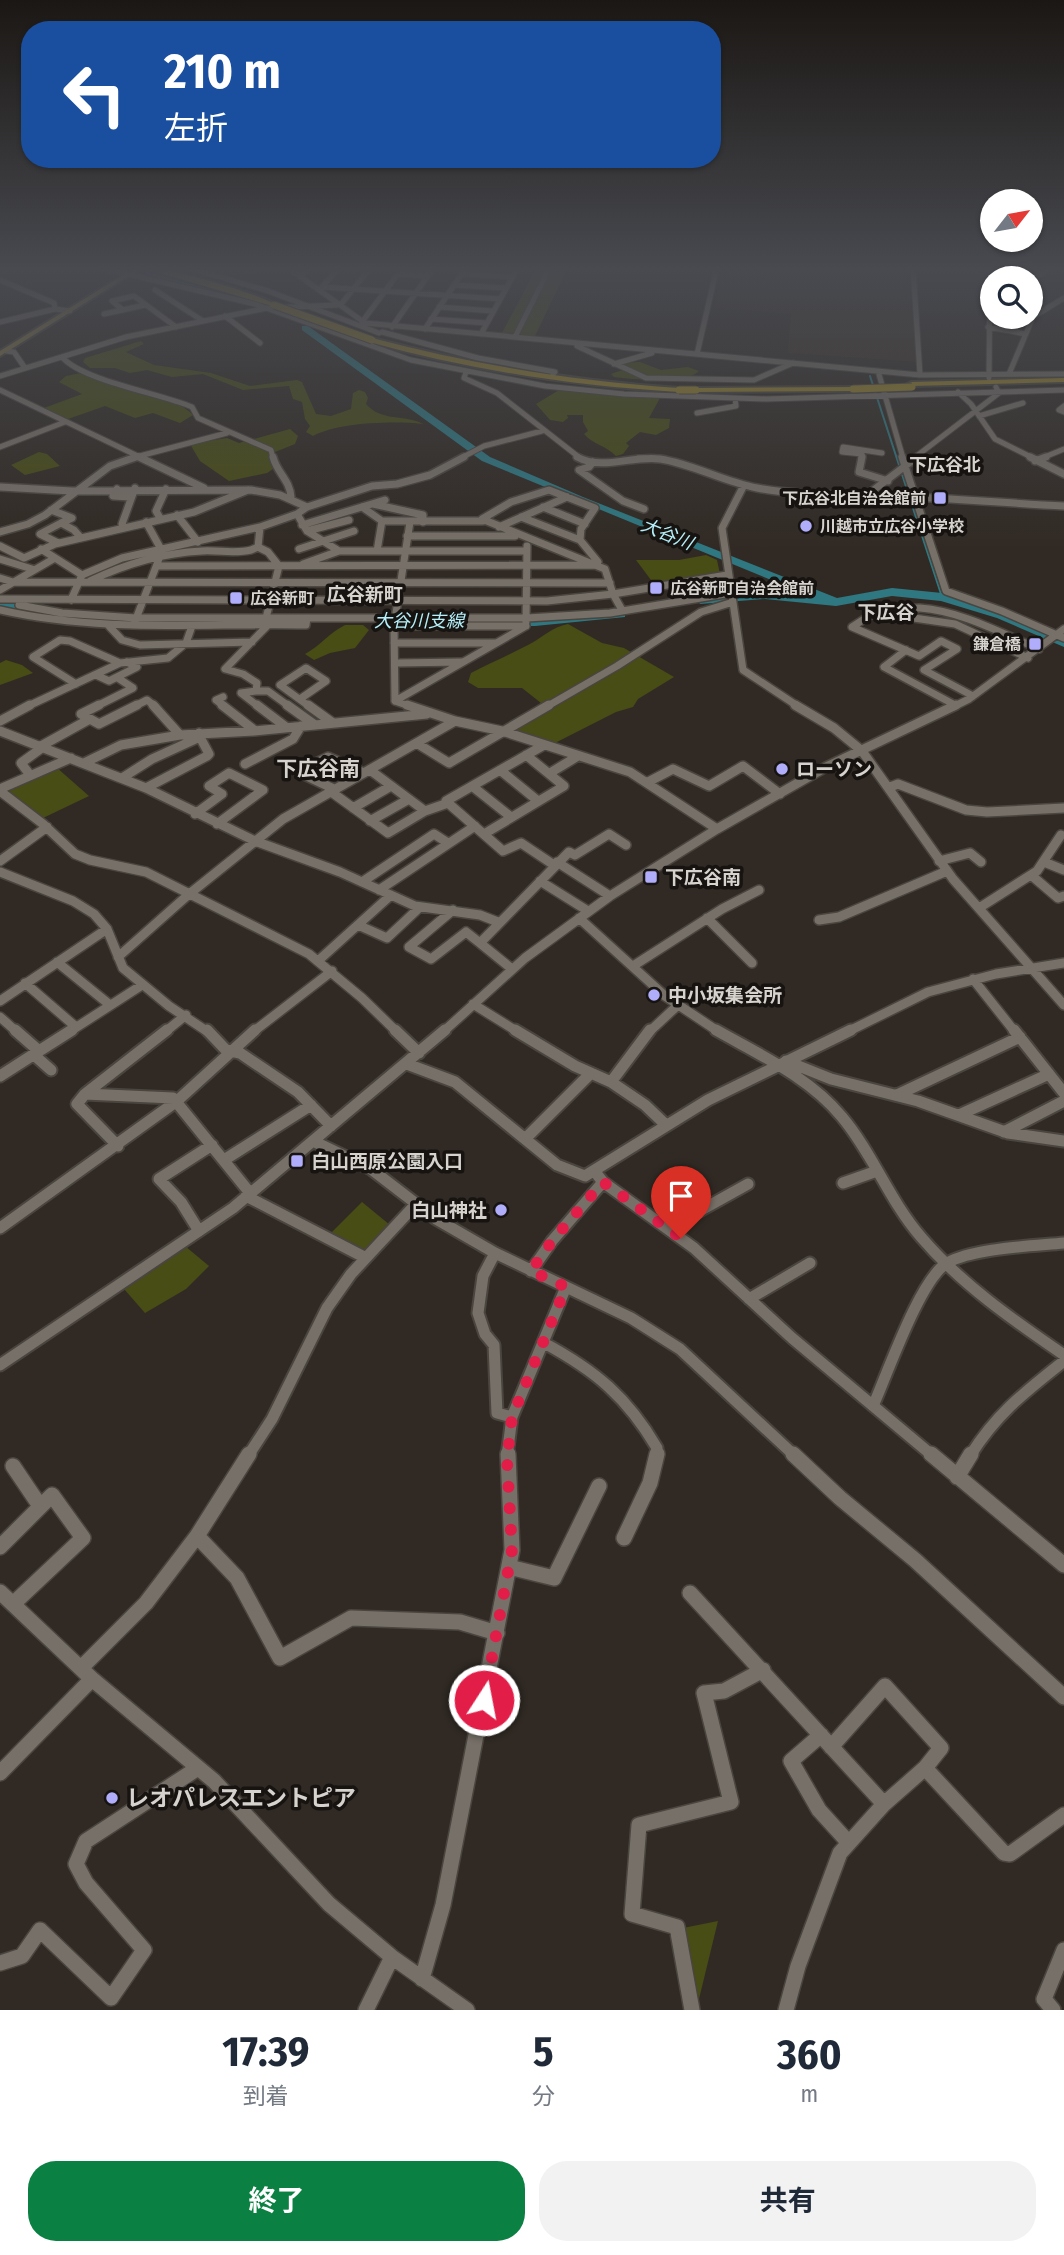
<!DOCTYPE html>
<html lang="ja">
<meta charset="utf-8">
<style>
body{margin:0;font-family:"Fira Sans Condensed","Noto Sans JP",sans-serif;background:#f2f2f3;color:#1f2937;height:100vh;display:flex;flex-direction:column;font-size:26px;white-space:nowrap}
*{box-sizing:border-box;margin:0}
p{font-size:23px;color:#747a83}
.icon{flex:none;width:38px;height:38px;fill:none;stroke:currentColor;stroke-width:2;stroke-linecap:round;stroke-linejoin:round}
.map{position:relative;height:2010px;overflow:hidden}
.side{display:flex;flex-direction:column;background:#fff;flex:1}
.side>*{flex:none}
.guide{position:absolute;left:21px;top:21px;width:700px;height:147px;border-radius:28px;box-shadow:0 2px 5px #0004;background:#1a4fa0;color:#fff;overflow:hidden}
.needle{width:46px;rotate:59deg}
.fabs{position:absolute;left:980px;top:189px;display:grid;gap:14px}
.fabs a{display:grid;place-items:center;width:63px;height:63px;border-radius:50%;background:#fff;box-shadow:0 2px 5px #0004;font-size:35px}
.pin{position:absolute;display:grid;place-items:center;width:60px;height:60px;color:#fff;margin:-72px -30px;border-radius:50% 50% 50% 0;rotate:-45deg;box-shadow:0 0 7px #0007}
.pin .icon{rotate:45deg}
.me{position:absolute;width:77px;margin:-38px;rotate:11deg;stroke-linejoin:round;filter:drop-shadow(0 0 5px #0008)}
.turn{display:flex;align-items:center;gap:24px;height:147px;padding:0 28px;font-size:32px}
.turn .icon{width:91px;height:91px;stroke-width:2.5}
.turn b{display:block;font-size:49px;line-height:60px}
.eta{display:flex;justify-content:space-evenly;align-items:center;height:119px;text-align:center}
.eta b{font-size:42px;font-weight:700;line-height:49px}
.cta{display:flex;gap:14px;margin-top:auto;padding:14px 28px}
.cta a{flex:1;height:80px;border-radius:28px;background:#0b8043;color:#fff;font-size:28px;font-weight:700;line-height:80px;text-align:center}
.cta a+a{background:#f2f2f3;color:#1f2937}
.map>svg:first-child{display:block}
.built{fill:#3c3125}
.green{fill:#484c15}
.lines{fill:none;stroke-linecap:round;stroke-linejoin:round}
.stream{stroke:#2f7882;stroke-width:2}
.river{fill:#2f7882;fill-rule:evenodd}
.minor-far4-casing{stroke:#4a453f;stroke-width:7}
.minor-far3-casing{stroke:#4a453f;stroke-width:10}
.minor-far2-casing{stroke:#4a453f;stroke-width:12}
.minor-far1-casing{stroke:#4a453f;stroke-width:15}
.minor-casing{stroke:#4a453f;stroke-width:18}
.major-casing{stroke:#4a453f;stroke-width:4}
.highway-casing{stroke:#4a453f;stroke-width:4}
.minor-far4{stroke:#777068;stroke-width:5}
.minor-far3{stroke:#777068;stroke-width:7}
.minor-far2{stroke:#777068;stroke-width:9}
.minor-far1{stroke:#777068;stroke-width:11}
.minor{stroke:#777068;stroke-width:15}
.major{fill:#8d7b42;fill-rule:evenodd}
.highway{fill:#9b8328;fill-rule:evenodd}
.highway-bridge-casing{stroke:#4a453f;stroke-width:9;stroke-linecap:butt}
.highway-bridge{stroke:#9b8328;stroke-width:7}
.route{stroke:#e11d48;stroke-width:12;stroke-dasharray:0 21.6}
.poi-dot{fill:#b0aefa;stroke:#161310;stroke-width:2.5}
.labels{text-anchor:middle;stroke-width:7;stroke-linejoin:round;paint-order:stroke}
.far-poi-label{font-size:16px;font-weight:bold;fill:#d6d2ce;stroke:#161310;text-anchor:start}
.far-neighbourhood-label{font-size:18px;font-weight:bold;fill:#d6d2ce;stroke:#161310}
.far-water-label{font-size:18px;font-style:italic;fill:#b5f0fa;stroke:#161310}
.far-quarter-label{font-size:19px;font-weight:bold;fill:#d6d2ce;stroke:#161310}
.poi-label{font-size:19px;font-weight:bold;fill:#d6d2ce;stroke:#161310;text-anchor:start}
.neighbourhood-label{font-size:21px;font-weight:bold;fill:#d6d2ce;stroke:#161310}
.near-poi-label{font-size:23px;font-weight:bold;fill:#d6d2ce;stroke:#161310;text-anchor:start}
</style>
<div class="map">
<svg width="1064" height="2010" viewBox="0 0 1064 2010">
<rect width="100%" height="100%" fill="#312a24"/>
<path class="built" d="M723 267H908L917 362 788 353 791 314 715 308Z"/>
<path class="green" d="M537 267H568L535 336 502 333Z
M141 341 144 344 126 352 154 365 211 373 250 386 297 380 302 382 316 414 331 416 351 409 353 393 359 390 365 392 368 398 366 404C381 422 405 414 423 424 393 421 340 422 313 436L306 432 310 426 305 419 302 402 293 399 289 386 243 390 203 374 172 377 147 370 130 373 115 368H90L83 362 85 358Z
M640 362 661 370 688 367 699 371C685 385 634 379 614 377L611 374 628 368 620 363Z
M81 373C109 382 175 395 193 415L180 423 153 413 135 418 105 406 68 419 44 408 82 394 59 382 66 376Z
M559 390 660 398 649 418 670 419 669 428 656 435 640 432 626 443 629 446 623 454 616 456C605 445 594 445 584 434L588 431 583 422V415H567L568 418 563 422 550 420 536 404Z
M290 429 298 436 295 444 270 454 273 469 267 473 229 481 200 461 190 444 227 438 239 443Z
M39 452 47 454 60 466 25 475 11 465Z
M706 555 717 560 720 574 654 584 636 560H679Z
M568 624 602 643 624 648 674 677 638 699 633 707 616 712 553 744 520 734 515 730 541 703 522 688H478L468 682 471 673C490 663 509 655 528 645 542 638 552 627 568 624Z
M345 625H363L369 630 355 648 330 653 314 660 305 654C320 646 329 633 345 625Z
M6 660 22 665 33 673 0 685V663Z
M56 767 89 796 43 818 6 790Z
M362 1202 390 1225 363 1254 329 1235Z
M185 1246 209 1266 186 1289 145 1313 124 1289Z
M718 1921 699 1999 683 1928Z"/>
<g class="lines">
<path class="stream" d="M870 376 942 597"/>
<path class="river" d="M108 267H124L125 269 121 271Z
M147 272 217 291 218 293 214 295 144 276Z
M302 326H308L490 457 583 497 837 598 892 588 942 593 1005 612 1064 638V647L997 618 941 601 892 596 836 606 765 599 700 604 698 601 704 597 765 591 810 596 482 461 302 330Z
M0 601 59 612 107 616 113 620 107 624 59 620 0 609Z
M621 610 625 611V617L535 626 433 625 427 621 433 617 535 618Z"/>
<defs>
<path id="minor-far4" d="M98 267 255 304 411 360 545 386 624 394 766 399 1064 390
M186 267 268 291 379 333
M287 267 365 323 920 375 913 267
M398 274 428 276
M461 274 513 277
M300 277 309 267
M1035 277 1054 267
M0 280 54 303 55 309
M454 285 506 288
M323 287 500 299
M321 288 340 267
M155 290 203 321
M439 307 493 311
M123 310 112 301 134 296 176 327
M104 314 145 305
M225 316 260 343
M431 319 487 323
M0 322 55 309 70 311
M362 322 403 267
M392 327 434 267
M988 327 1026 334
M425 329 466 267
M382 332 478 358 555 372 553 374
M481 334 518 267
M515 337 550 267
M577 346 646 378 754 380 793 363
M6 351 14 352 25 368
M697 354 717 267
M62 357C83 381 159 393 192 407L198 418 271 450 273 458
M614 364 652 353
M878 371 903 458
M466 372 464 378 497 393 580 458
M1009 374 1033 317 1064 298
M920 375 1064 374
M0 376 126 337 267 308 337 305 342 303 371 267
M989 378 990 267
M0 390 142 458
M958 392 971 404 995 439 1033 458
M1064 406 1059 410 1064 412
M697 413 736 406 735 398
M979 416 1023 403
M0 447 65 422
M132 458 227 433
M461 458 484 446 542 431
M638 458H646
M861 458 862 454 842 452 843 447 882 453
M914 458 999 393 996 387
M1042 458 1064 449"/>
<path id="minor-far3" d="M139 457 204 488
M273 457C277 473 290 480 291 497
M577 457C603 471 632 455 660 459 693 464 724 482 757 488 801 496 845 494 889 496 947 498 1006 503 1064 506
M862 457 859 472 888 481
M902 457 946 591 1002 611 1064 638
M1030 457 1064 474
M1035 461 1046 457
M593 462 589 467 579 470 623 501 644 509
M744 485 722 528 743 670 799 707
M0 487 72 491 251 490 280 495 307 507
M117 489 113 496 130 497
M549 490 595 508 581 529 580 540 598 562 595 565 482 519 511 502Z
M867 495 917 457
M373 504 423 515V522
M362 507 382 521
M543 507 585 524
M51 510 72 518 61 523
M177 515 198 542
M521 517 580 540
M160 518 156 511 166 489
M410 522 394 626 395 701 412 707
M302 525 385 500
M499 527 567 497
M124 528 122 524 135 488
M307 531 349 520
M0 532 28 524 45 515 110 466 136 457
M407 536H515
M58 543 40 534 61 523 74 530 81 538
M0 546 24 558 55 544 194 512 248 490
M258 547 268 552 279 566 266 618
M41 549 82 575 71 600
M299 549 354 531
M339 551H527
M377 551 382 521H483
M0 559 32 569
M303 564 339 551 307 531 297 514 307 507 372 486 397 484 430 475 464 457
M157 566 595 565 605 569 613 594 622 610
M82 575 122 558 260 527
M0 578 13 582 610 583
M90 581C125 564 163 553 202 551 219 550 235 554 251 550L258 547 260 527 297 514
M0 590 55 558
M0 599 547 601 613 594 727 575
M19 605 62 613 136 618H527L610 613 731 593
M0 610C101 633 203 623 306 625L307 618
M900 616 955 624 1028 658
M526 622 527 546
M134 624 162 551 146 522
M108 625 122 640 140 645 252 642
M268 625 225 669 243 674 257 683 256 691H268L290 707
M394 626H526
M394 643H495
M906 650 884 667 955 705
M396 663 462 662
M96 675 109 681 137 667 127 662
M76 684 33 657 60 640 70 641 120 663
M256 691 241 693 259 707
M973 696 924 670 957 649 941 641 919 656 852 627 872 614C894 621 901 607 920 608 961 611 1001 633 1039 649
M223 697 216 700 225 707
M300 699 326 681 306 668 280 685 310 707
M395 701 526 626
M26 707 120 663 168 658 186 643 192 626
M95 707 133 688 118 678
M133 707 147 700 156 707
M546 707 617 666 701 612 733 602
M953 707 969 699 1064 629"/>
<path id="minor-far2" d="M99 705 81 714 99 724 137 705
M153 705 180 735
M222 705 254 730
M257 705 286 727
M287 705 315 725
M308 705 333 723
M407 705 455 721 502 731 630 772 717 829
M795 705 834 728 862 751 953 879 1064 1005
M0 721 30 705
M0 731 146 788 255 841 340 872 415 906 480 915 498 922
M418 744 449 763 549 705
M41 746 88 720
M84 763 121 745 180 735 254 731 427 714
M245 764 293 739 301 726
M370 770 425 811
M500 770 538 801
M550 773 578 756
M30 775 21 763 43 747
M122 778 152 759 200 737 199 733
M648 782 673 769 709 786 743 766 780 794
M472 786 511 817
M890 787 898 784 966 810 987 812 1064 808
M146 788 207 756 209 754 200 737
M0 789 71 758
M334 789 298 772 328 757 364 773
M0 791 43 824 75 854 90 860 146 872 309 954 362 998 397 1032
M330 791 388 833 425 811 448 803 446 801 544 745
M448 803 503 851 521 843 554 865
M353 808 391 786
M195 814 222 794 209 786 229 773 263 790 217 824
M370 821 409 799
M484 834 564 786 526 755
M0 861 47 827
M939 861 970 853 981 862
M557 862 610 896
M1044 862 1064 870
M0 872 73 901 94 914 107 929 123 968 169 1006 208 1032
M1031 875 1058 898 1064 896
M540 881 588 911
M362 882 434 834 448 843
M379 890 475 826
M979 908 1037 871 1061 835
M453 910 409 947 431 959 466 932 480 943
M579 918 665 996 719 1032
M707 918 752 963
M819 920 839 917 947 871
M358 925 387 938 420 907
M118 957 188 895 283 819 455 721
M319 960 391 895
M57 962 110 1005
M633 966 722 909 759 890
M512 969 480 943 569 852 575 855 609 834 626 845
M973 979 1015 1032
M25 983 76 1027
M0 1001 107 929
M473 1004 518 1032
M0 1017 17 1032
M69 1032 142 985
M165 1032 186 1015
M253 1032 332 971
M443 1032 525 958 610 896 717 829 826 767 956 705
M649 1032 678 1005
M847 1032 928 992 996 974 1064 963"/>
<path id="minor-far1" d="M15 1030 39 1051 72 1030
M167 1030 85 1094 173 1098 250 1193
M207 1030 226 1050 240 1053 298 1092 331 1126
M395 1030 419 1053
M515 1030 575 1066 611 1082 645 1105 666 1125
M716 1030C760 1055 809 1077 842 1117 873 1154 889 1200 921 1237 961 1284 1013 1320 1064 1355
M1014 1030 1064 1093
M34 1055 51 1070
M786 1061 831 1079 918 1101 1008 1133 1064 1141
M407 1064 455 1082 557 1165 585 1176 708 1100 851 1030
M0 1076 39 1051
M611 1082 650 1030
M85 1094 77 1104 118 1146
M897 1095 1020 1037
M959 1115 1049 1074
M1004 1132 1064 1101
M526 1138 591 1073
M313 1141 371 1169 436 1219 495 1253 631 1318 680 1349 795 1456
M224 1160 311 1105
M595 1172 603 1182 694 1248 792 1338 933 1456
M843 1183 877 1171
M246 1196 366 1258
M0 1228 177 1101 255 1030
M669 1228 748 1184
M199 1231 181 1202 159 1179 212 1145
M495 1253 483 1276 478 1313 485 1334 494 1345 497 1413 512 1417
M531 1271 552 1241 603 1182
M749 1299 810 1263
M544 1343C596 1371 627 1397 657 1448V1456
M0 1365 233 1208 445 1030
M873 1406C887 1375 920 1279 947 1263 973 1248 1033 1246 1064 1243
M248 1456 272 1419 327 1308 351 1274 416 1204
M507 1456 512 1417 566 1287
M970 1456C997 1413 1025 1392 1064 1361"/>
<path id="minor" d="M793 1454 840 1498 915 1560 1064 1697
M931 1454 1064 1565
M13 1466 40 1506
M957 1477 971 1454
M197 1536 237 1578 280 1658 351 1618 460 1622 497 1633
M624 1538 650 1483 657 1454
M0 1547 52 1495 83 1538 13 1604
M509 1567 554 1578 599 1486
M0 1592 92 1679 214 1781 329 1904 392 1957 467 2010
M690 1593 884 1804
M81 1668 146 1603 197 1536 249 1454
M821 1735 791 1761 819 1810 849 1843
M925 1768 1004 1853 1010 1854 1064 1815
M0 1773 92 1679
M0 1963 22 1956 40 1930 111 1998 144 1950 86 1883 76 1864 86 1841 198 1768
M422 1979 443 1905 512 1550 508 1454
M366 2010 392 1957
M692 2010 677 1927 632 1914 639 1825 731 1802 704 1693 724 1691 763 1670
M786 2010 798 1966 840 1853 884 1804 925 1768 941 1748 885 1686 831 1747
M1053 2010 1044 1999 1064 1950"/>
<path id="major" d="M136 267H143L0 356V351Z"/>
<path id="highway" d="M140 267C167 267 254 292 277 305L272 306Z
M372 338C475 365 573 381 679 388L683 390 679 392C573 386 471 370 369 342Z
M1064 378V382L911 386 907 384 911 382Z
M853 387 857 389 856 391 696 392 692 390 696 388Z"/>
</defs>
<use href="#minor-far4" class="minor-far4-casing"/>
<use href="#minor-far3" class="minor-far3-casing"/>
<use href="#minor-far2" class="minor-far2-casing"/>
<use href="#minor-far1" class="minor-far1-casing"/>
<use href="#minor" class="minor-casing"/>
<use href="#major" class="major-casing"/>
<use href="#highway" class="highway-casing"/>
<use href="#minor-far4" class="minor-far4"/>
<use href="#minor-far3" class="minor-far3"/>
<use href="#minor-far2" class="minor-far2"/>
<use href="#minor-far1" class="minor-far1"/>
<use href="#minor" class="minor"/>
<use href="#major" class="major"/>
<use href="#highway" class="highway"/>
<defs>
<path id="highway-bridge" d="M274 305 372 340
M853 389 912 387
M679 390H696"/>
</defs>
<use href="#highway-bridge" class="highway-bridge-casing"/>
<use href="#highway-bridge" class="highway-bridge"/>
</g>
<linearGradient id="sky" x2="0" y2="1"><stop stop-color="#1b1714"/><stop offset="0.49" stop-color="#484a50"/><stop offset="1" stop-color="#484a50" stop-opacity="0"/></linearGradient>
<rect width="1064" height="549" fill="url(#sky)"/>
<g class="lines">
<path class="route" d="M484 1700 512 1550 507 1460 512 1417 566 1287 531 1271 552 1241 603 1182 681 1238"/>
</g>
<g class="poi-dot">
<rect x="933" y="491" width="14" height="14" rx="3.5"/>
<circle cx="806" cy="526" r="7"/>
<rect x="649" y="581" width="14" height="14" rx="3.5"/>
<rect x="229" y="591" width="14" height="14" rx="3.5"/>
<rect x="1028" y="637" width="14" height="14" rx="3.5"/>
<circle cx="782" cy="769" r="7"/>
<rect x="644" y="870" width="14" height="14" rx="3.5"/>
<circle cx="654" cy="995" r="7"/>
<rect x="290" y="1154" width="14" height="14" rx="3.5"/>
<circle cx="501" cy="1210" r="7"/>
<circle cx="112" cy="1798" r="7"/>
</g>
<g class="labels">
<g class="far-poi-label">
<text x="926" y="504" text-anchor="end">下広谷北自治会館前</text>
<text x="820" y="532">川越市立広谷小学校</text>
<text x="670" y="594">広谷新町自治会館前</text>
<text x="250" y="604">広谷新町</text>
<text x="1021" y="650" text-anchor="end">鎌倉橋</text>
</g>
<g class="far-neighbourhood-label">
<text x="945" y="471">下広谷北</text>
</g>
<g class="far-water-label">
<text transform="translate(667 534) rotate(22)" y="6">大谷川</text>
<text x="419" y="627">大谷川支線</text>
</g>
<g class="far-quarter-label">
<text x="365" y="601">広谷新町</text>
<text x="886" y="619">下広谷</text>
</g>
<g class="poi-label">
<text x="796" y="776">ローソン</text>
<text x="665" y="884">下広谷南</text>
<text x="668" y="1002">中小坂集会所</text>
<text x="311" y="1168">白山西原公園入口</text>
<text x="487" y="1217" text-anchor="end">白山神社</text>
</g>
<g class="neighbourhood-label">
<text x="318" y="776">下広谷南</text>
</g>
<g class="near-poi-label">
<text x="126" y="1806">レオパレスエントピア</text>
</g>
</g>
</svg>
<div class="fabs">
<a><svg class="needle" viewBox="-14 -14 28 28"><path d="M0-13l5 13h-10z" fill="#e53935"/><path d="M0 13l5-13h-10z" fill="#747a83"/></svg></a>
<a><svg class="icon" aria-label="search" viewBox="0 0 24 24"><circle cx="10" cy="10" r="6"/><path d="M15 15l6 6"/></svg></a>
</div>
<div class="pin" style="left:681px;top:1238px;background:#d93025"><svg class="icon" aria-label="arrive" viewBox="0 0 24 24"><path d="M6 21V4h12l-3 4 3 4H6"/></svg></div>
<svg class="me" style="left:484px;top:1700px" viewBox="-20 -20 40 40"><circle r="17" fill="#e11d48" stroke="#fff" stroke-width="3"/><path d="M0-11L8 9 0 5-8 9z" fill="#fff"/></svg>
<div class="guide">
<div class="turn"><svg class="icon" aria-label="left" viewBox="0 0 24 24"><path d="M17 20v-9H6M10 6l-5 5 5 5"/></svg><div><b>210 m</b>左折</div></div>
</div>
</div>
<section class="side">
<div class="eta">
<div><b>17:39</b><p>到着</p></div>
<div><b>5</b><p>分</p></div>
<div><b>360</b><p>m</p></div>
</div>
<div class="cta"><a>終了</a><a>共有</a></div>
</section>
